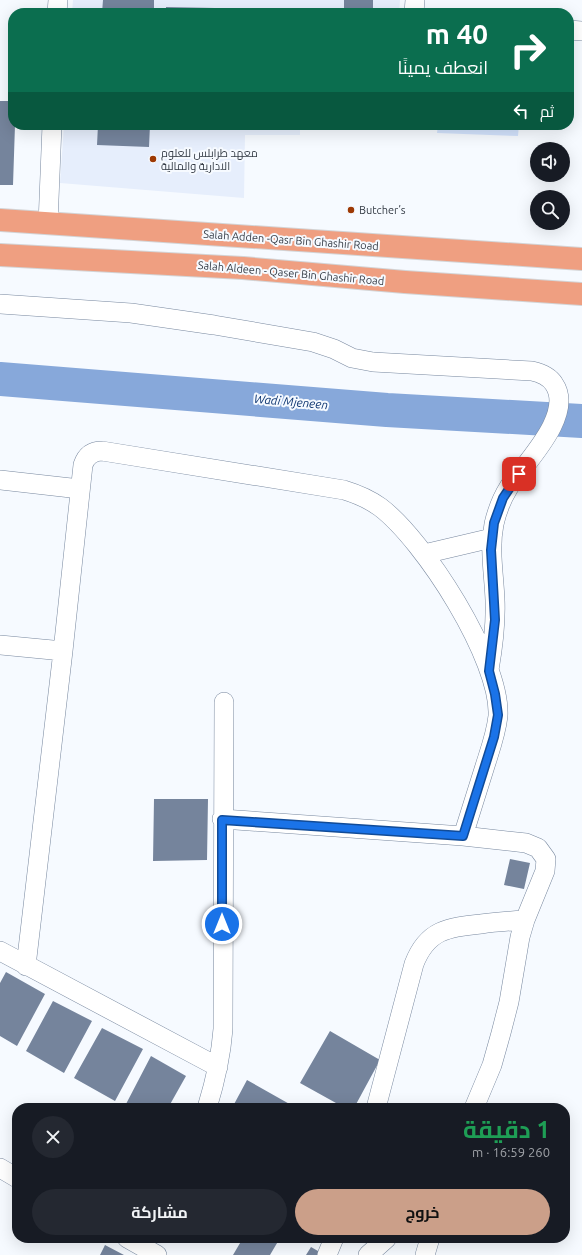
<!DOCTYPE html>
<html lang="ar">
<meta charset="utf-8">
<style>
body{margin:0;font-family:Ubuntu,Cairo,sans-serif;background:#242831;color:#f1f3f6;direction:rtl;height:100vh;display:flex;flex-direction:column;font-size:15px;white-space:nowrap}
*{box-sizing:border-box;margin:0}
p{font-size:13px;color:#9ea1a6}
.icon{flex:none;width:22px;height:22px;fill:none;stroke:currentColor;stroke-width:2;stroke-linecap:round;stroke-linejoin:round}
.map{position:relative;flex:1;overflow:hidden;direction:ltr}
.drawer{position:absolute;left:12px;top:1103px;width:558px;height:140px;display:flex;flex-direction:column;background:#171b24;border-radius:16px;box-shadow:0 4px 16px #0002;direction:rtl}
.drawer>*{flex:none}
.guide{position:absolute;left:8px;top:8px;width:566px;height:122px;border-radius:16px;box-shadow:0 4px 16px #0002;direction:rtl;background:#0b6e4f;color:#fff;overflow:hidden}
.fabs{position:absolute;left:530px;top:142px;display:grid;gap:8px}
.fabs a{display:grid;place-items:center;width:40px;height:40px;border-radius:50%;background:#171b24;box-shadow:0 4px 16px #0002;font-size:20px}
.pin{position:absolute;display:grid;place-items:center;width:34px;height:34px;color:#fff;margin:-17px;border-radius:8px;box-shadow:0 2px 6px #0006}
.me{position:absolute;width:44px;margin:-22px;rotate:0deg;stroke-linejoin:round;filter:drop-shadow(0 0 3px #0008)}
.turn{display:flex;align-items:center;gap:14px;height:84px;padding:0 20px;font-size:18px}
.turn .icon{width:52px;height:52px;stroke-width:2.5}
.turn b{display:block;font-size:28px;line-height:34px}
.then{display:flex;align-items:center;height:38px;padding:0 20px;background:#0003;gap:8px;font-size:15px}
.round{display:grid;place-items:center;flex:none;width:42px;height:42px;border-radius:21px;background:#242831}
.overview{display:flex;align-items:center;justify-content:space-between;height:68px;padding:0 20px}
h1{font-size:24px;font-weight:700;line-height:30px;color:#1e9e55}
.cta{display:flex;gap:8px;margin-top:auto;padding:8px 20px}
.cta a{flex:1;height:46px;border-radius:24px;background:#cb9f89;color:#111;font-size:16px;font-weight:700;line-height:46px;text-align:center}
.cta a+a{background:#242831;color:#f1f3f6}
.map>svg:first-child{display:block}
.built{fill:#e6eefc}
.green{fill:#d3e3fd}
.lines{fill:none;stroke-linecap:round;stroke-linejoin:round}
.river{stroke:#87a8da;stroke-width:34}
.building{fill:#75849c}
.minor-casing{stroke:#78889f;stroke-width:20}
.highway-casing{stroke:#d3d4d6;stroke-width:24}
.minor{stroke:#fff;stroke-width:19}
.highway{stroke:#ef9f81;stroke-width:22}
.route-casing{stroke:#114b97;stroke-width:10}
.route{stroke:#1a73e8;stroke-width:7}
.poi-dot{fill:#9d3904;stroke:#f6faff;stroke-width:1.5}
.labels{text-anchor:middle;stroke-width:4;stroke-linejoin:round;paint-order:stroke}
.poi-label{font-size:11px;fill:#353c46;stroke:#f6faff;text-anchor:start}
.street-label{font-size:11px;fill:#353c46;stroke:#f6faff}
.water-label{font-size:12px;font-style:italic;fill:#0c3470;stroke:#f6faff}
</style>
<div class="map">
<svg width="582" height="1255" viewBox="0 0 582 1255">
<rect width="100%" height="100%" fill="#f6faff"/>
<path class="built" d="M73 0H400L399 13H72Z
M64 125H300V135H245L244 198 60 183Z"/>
<path class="green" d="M438 125H519L518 136 437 133Z"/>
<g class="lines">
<path class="river" d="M0 379 387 410 582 421"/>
</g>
<path class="building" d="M103 0H154V13H102Z
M344 0H373V10L344 8Z
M166 7 215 8V13H166Z
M0 101H13V125H15L13 185H0Z
M98 125H150L149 147 97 145Z
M154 799H208L207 860 153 861Z
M510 859 530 863 524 889 504 885Z
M6 972 45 994 17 1046 0 1036V983Z
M53 1001 92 1021 64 1073 26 1051Z
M102 1028 143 1049 115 1101 74 1078Z
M330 1031 380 1060 354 1108H345L300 1083Z
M151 1056 186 1076 168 1108H134L126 1104Z
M247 1080 293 1106 292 1108H232Z
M243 1238H280L270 1255H233Z
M105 1245 124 1255H100Z
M311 1247 325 1255H306Z"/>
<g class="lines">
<defs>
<path id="minor" d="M57 13 58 0
M414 13 415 0
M569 30 582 31
M48 224 52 125
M0 304 131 313 214 325 313 342 334 349 352 358 373 362 532 371C541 373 549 376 554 384 575 415 524 464 509 487 502 498 497 511 494 524 489 550 494 574 495 600 496 623 493 647 489 670
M0 480 80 489
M424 554 492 538
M0 645 63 651
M222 819 463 836 526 843 538 848 546 859 545 871 525 920 520 937 509 1002 501 1033 492 1065 474 1108
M0 951 218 1067
M26 966 63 651 83 465C86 456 92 451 102 451L344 490C357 494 369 499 380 507 424 540 501 660 498 716 496 734 490 750 485 766 478 789 470 813 463 836
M207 1108C215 1082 221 1056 223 1029L224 702
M376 1108 414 964C427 930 448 927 481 924 496 922 510 921 525 920
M0 1168 17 1178
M127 1238 157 1255
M327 1255 334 1238
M368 1255 387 1238
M425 1255 430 1238"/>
<path id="highway" d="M0 220 582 259
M0 255 243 268 405 282 582 294"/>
</defs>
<use href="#minor" class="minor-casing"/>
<use href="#highway" class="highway-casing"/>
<use href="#minor" class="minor"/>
<use href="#highway" class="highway"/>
</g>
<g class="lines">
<defs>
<path id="route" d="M222 924V820L463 836 494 737 498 715 495 694 489 671 495 620 491 550 494 523 503 498 519 474"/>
</defs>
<use href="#route" class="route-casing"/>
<use href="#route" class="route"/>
</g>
<g class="poi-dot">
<circle cx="153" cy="159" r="4"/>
<circle cx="351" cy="210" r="4"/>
</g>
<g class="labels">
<g class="poi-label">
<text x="161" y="157">معهد طرابلس للعلوم<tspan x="161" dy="13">الادارية والمالية</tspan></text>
<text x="359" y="214">Butcher’s</text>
</g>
<g class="street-label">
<text transform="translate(291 240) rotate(4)" y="4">Salah Adden -Qasr Bin Ghashir Road</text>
<text transform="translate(291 273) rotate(5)" y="4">Salah Aldeen - Qaser Bin Ghashir Road</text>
</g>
<g class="water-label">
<text transform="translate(291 402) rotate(5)" y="4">Wadi Mjeneen</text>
</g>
</g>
</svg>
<div class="fabs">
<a><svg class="icon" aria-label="sound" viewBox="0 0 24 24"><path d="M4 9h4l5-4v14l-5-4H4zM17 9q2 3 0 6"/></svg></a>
<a><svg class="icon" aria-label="search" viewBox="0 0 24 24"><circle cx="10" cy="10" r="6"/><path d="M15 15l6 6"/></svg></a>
</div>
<div class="pin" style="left:519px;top:474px;background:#d93025"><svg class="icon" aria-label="arrive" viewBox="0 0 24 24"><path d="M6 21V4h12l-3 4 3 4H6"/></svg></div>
<svg class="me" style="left:222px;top:924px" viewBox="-20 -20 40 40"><circle r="17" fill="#1a73e8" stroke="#fff" stroke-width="3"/><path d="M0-11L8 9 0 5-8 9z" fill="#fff"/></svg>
<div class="guide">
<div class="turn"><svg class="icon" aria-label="right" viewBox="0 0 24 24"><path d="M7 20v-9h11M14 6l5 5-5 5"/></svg><div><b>40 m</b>انعطف يمينًا</div></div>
<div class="then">ثم<svg class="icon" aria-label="left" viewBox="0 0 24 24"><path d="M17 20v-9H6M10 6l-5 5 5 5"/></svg></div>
</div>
<section class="drawer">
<div class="overview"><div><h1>1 دقيقة</h1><p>260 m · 16:59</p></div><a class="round"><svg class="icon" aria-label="close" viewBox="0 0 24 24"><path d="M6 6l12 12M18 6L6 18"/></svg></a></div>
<div class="cta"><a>خروج</a><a>مشاركة</a></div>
</section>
</div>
